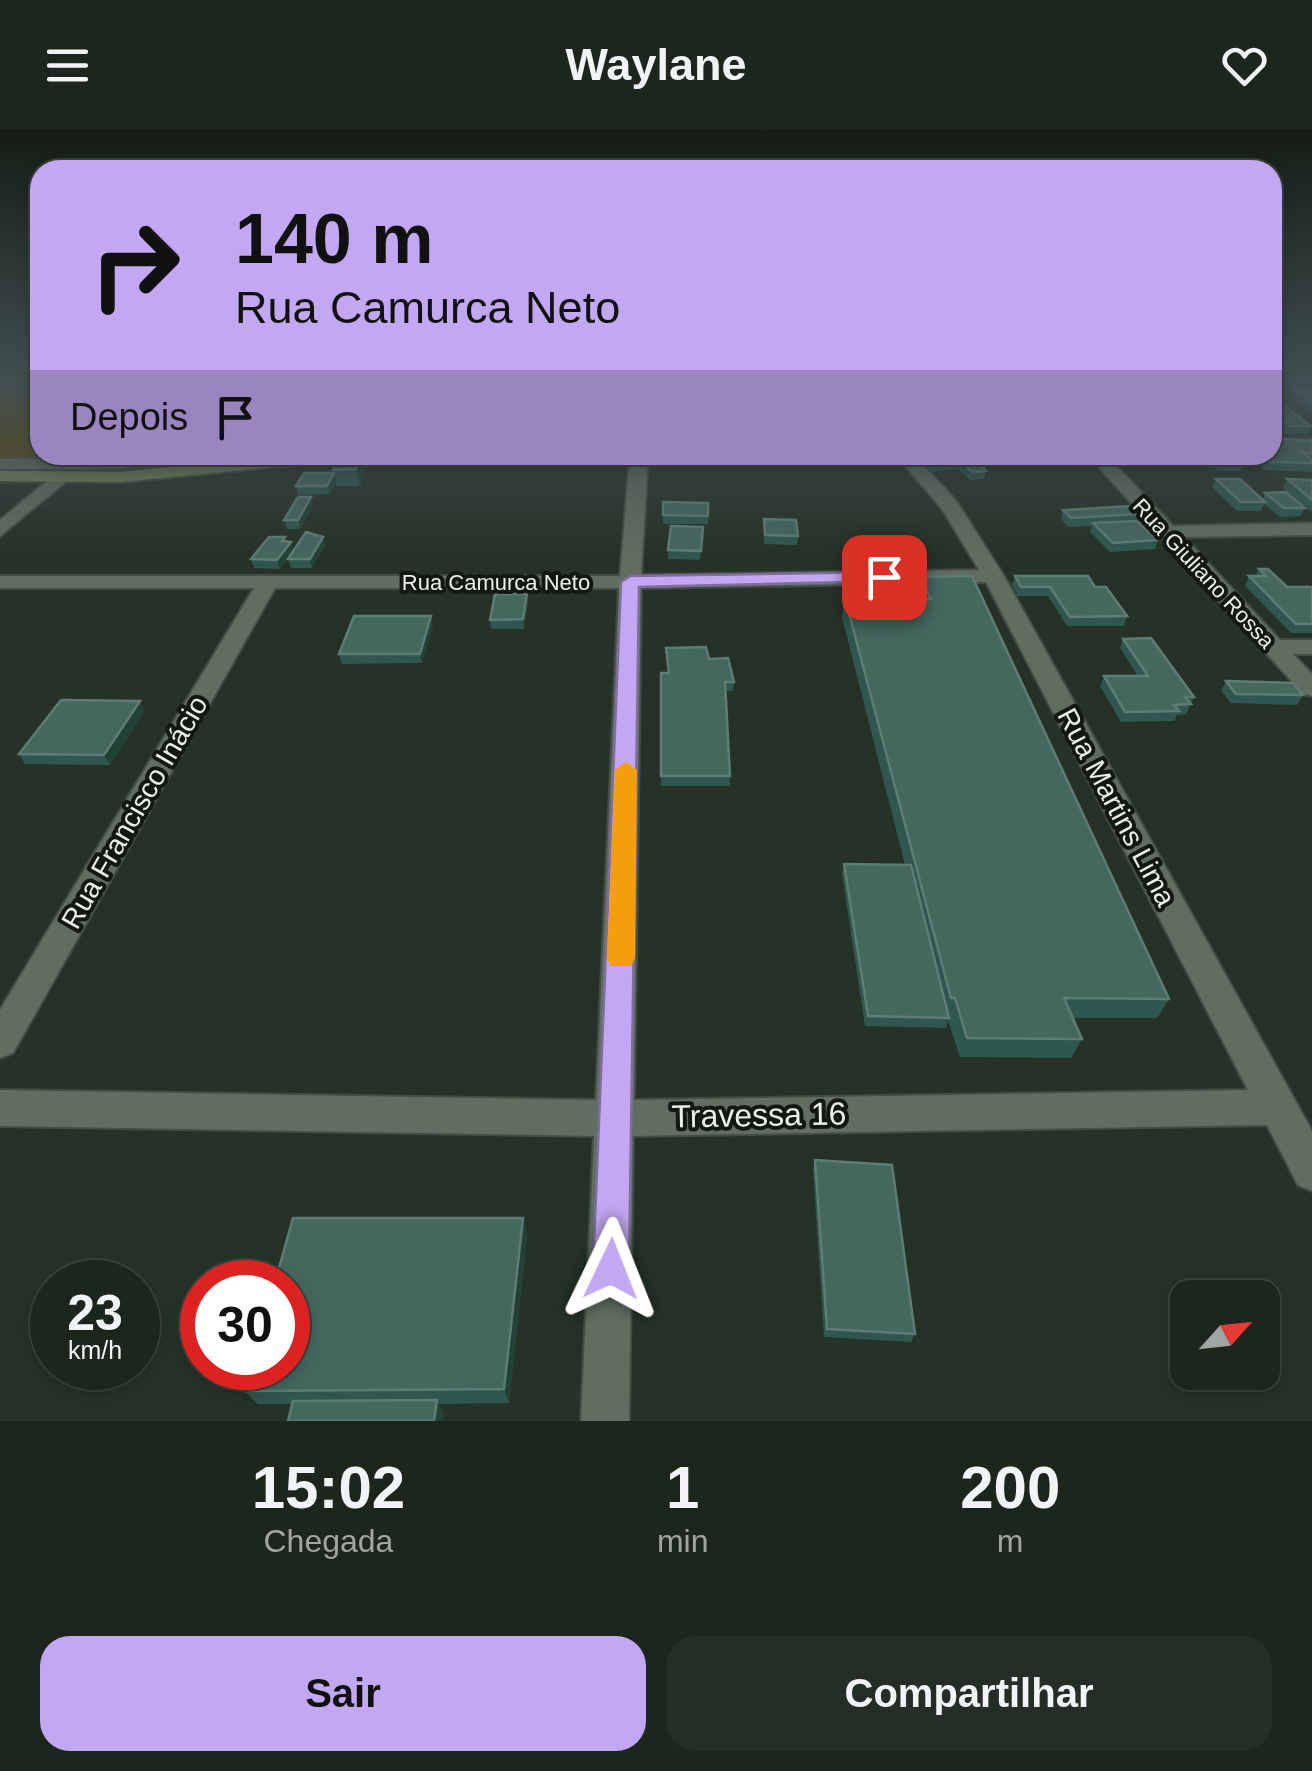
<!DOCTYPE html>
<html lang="pt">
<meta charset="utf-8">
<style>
body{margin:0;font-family:Arial,sans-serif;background:#252e26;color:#f1f3f6;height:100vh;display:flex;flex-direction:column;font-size:38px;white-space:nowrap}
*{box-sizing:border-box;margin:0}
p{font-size:32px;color:#a0a5a4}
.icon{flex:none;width:55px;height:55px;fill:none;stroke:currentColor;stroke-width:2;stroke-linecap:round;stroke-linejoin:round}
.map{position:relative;height:1291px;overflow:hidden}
.sheet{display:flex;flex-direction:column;background:#1c261d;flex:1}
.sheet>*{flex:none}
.hud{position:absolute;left:30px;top:30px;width:1252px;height:305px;border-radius:30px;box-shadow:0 5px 15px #0003,0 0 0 2px #3a433b;background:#c2a7f2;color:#111;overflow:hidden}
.needle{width:65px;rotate:63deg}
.fabs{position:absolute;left:1170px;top:1150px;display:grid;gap:20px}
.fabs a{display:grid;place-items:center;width:110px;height:110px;border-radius:20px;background:#1c261d;box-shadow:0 5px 15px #0003,0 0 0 2px #3a433b;font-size:50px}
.speed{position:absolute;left:30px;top:1130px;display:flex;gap:20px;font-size:50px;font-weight:700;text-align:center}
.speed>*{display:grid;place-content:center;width:130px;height:130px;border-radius:50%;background:#1c261d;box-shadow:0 5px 15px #0003,0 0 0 2px #3a433b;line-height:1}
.speed small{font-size:25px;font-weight:400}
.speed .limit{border:15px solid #d22;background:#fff;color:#111}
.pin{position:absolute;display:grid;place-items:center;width:85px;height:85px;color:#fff;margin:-42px;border-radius:20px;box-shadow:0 5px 15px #0006}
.me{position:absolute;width:110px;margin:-55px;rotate:2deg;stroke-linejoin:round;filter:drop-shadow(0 0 8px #0008)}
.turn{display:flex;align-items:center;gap:35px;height:210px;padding:0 40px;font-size:45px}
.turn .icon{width:130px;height:130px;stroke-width:2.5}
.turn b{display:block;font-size:70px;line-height:85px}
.then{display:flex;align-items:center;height:95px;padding:0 40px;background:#0003;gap:20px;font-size:38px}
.eta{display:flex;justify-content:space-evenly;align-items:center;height:170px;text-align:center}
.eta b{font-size:60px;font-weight:600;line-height:70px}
.cta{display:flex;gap:20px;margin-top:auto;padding:20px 40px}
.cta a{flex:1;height:115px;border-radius:30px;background:#c2a7f2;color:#111;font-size:40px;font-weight:600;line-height:115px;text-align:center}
.cta a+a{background:#252e26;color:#f1f3f6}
header{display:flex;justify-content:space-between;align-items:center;height:130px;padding:0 40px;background:#1c261d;font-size:45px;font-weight:600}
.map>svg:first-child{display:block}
.green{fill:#634907}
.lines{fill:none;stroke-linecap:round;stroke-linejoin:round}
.pedestrian-casing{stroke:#434d43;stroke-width:4}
.minor-casing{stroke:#434d43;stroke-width:4}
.secondary-casing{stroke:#434d43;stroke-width:4}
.pedestrian{fill:#606d60;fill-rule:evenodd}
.minor{fill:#606d60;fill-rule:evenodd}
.secondary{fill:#758159;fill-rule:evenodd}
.wall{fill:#30574e}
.shaded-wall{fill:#244137}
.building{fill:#44675e;stroke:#5d7c74;stroke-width:2.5}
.route{fill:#c2a7f2;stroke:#7e6d9d;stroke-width:2.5}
.slow{fill:#f59e0b}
.labels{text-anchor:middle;stroke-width:8;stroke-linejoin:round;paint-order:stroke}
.far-street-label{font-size:22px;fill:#e8f0e8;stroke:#131813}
.street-label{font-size:28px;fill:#e8f0e8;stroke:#131813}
.near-street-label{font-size:32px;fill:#e8f0e8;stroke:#131813}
</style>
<header><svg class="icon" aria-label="menu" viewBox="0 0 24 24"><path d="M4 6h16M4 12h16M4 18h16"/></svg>Waylane<svg class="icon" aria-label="heart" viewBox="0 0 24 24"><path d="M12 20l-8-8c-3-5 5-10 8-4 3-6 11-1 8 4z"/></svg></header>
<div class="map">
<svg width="1312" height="1291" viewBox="0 0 1312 1291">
<rect width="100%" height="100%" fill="#263227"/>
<path class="green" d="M0 247H40V325H236L0 334Z"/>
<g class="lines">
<defs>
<path id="pedestrian" d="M245 325 236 330 110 339H0V329Z"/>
<path id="minor" d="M630 325H648L641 445 979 440 942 379 896 325H914L957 372 1004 446 1312 1001V1061L1298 1055 1267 995 633 1006 629 1291H581L594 1006 0 996V960L596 970 619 458H275L13 923 0 928V880L254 458H0V446H620ZM986 452 1248 960 634 970 641 458Z
M1088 325H1106L1173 396 1312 393V405L1184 407 1280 510H1312V524H1293L1312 544V566L1303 564Z
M54 345 69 349 0 406V390Z"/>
<path id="secondary" d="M292 325H354L345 330 121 352 0 351V341L121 342Z"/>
</defs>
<use href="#pedestrian" class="pedestrian-casing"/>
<use href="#minor" class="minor-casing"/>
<use href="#secondary" class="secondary-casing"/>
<use href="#pedestrian" class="pedestrian"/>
<use href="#minor" class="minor"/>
<use href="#secondary" class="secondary"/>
</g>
<path class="wall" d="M1272 247H1312V259L1278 260 1272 256Z
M1312 260V282L1291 268 1294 261Z
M1272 268 1311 296 1307 304H1286L1272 294Z
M1312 310V342L1264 340 1246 325H1272Z
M929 325H980L982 336 986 341 984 349 970 350 958 339 932 342 926 335Z
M1135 325H1190L1193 328 1190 336H1168L1157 326Z
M1201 325H1236L1245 332 1241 341H1218Z
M339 326 365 342 360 356H337L336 352 329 364 298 365 296 356 334 343 333 340Z
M1216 349 1262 370 1265 363 1305 378 1301 386 1280 387 1264 374 1261 381H1237L1212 357Z
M1287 349 1312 350V382L1283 358Z
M663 372 708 373V394H663Z
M313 375 300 399H287L284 390Z
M1063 380 1139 384 1136 391 1158 410 1155 419 1110 422 1090 402 1092 396 1068 397 1061 389Z
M764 389 798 406 797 415 764 414Z
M703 397 700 430 668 429V420Z
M285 407 287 412H291L293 421 280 439 254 438 251 429Z
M323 407 325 416 312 438H291L288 429Z
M1259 439 1287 457H1312V503H1291L1245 456 1249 446H1255Z
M1015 446 1095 457 1127 486 1124 496H1067L1048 466H1018L1012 455Z
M919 447 1169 869 1157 888H1073L1082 909 1071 928 960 927 948 891 946 898 865 896 842 744 844 734 905 735 842 487 845 468H917L915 465Z
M528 473 524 499H491L490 490Z
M433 495 422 533 342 534 339 524Z
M1123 509 1194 567 1186 584 1177 585 1174 591 1121 592 1100 556 1104 546H1138L1120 518Z
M666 518 709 529 734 552 733 561H726L730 656H661V543H668Z
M1226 551 1303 565 1297 575 1231 573 1221 561Z
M140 571 145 581 110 635 25 634 19 624Z
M815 1030 915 1204 911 1212 824 1207 813 1039Z
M523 1088 527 1106 509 1273 438 1274 444 1284 443 1291H288L292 1274H258L244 1261Z"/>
<path class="shaded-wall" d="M362 326 365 342 360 356 356 339Z
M334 343 336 352 329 364 327 356Z
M311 367 313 375 300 399 298 390Z
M285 407 288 415 291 412 293 421 280 439 277 430 282 411Z
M323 407 325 416 312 438 310 429Z
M527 464 528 473 524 499 523 489Z
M431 486 433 495 422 533 420 524Z
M140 571 145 581 110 635 104 625Z
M523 1088 527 1106 509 1273 504 1259Z
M437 1270 444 1284 443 1291H434Z"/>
<path class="building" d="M1272 247H1312V252H1281Z
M1312 260V272L1294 261Z
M1272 268H1274L1311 296H1290L1272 283Z
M1272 309 1312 310V324L1300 321 1312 330V333L1268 332 1260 325H1272Z
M932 325H980L984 329 980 333 986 341 972 342 960 331 934 333 928 327Z
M1168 325H1190L1193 328H1171Z
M1213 325H1236L1245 332 1222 333Z
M339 326H362L356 339 333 340Z
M304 343H334L327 356H296Z
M1216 349H1240L1265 372H1241Z
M1287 349 1312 350V370Z
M1286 362 1305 378H1284L1265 363Z
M298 367H311L298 390H284Z
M663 372 708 373V386L663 385Z
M1130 376 1139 384 1071 388 1063 380Z
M764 389 796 390 798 406 765 405Z
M1137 391 1158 410 1113 413 1093 393Z
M671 396 703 397 701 421 668 420Z
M306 402 323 407 310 429H288Z
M269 407H285L282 411 291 412 277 430 251 429Z
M1259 439H1268L1287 457H1312V494H1296L1249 446H1266Z
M972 446 1169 869 1064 868 1082 909 967 908 955 868H951L845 468 931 469 919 447Z
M1015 446H1088L1095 457H1106L1127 486 1070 487 1050 457H1021Z
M495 464H527L523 489 490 490Z
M354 486H431L420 524H339Z
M1151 508 1194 567H1185L1191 574 1174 575 1179 581 1125 582 1104 546H1148L1123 509Z
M706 517 709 529 728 528 734 552H725L730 646H661V543H669L666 518Z
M1226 551 1293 553 1303 565 1236 564Z
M61 570 140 571 104 625 19 624Z
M844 734 911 735 949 888 868 886Z
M815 1030 892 1035 915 1204 827 1199Z
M293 1088H523L504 1259 244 1261 251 1238H288V1152H275Z
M437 1270 434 1291H288L293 1271Z"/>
<linearGradient id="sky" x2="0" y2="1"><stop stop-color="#151c15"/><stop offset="0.58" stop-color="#414f52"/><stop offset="1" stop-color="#414f52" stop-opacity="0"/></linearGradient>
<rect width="1312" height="427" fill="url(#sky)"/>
<path class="route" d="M884 442 890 444V451L639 457 629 1139 624 1152 611 1157 598 1152 593 1139 621 452 630 446Z"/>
<path class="slow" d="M626 632 637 640 635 828 631 836H611L607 828 615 640Z"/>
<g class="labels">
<g class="far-street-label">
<text transform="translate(1204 443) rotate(47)" y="8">Rua Giuliano Rossa</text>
<text x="496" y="460">Rua Camurca Neto</text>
</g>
<g class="street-label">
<text transform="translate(1117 677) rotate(62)" y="10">Rua Martins Lima</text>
<text transform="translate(134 682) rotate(-60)" y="10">Rua Francisco Inácio</text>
</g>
<g class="near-street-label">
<text transform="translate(759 985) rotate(-1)" y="11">Travessa 16</text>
</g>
</g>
</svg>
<div class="fabs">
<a><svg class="needle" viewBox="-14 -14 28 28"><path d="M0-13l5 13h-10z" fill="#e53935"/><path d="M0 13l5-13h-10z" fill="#a0a5a4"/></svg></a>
</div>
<div class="speed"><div>23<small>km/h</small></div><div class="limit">30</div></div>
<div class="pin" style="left:884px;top:447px;background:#d93025"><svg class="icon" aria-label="arrive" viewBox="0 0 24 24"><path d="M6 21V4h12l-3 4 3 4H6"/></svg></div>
<svg class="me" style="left:611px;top:1139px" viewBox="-20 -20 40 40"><path d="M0-17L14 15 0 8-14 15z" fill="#c2a7f2" stroke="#fff" stroke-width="4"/></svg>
<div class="hud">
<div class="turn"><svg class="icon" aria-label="right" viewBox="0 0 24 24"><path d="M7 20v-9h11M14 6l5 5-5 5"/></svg><div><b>140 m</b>Rua Camurca Neto</div></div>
<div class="then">Depois<svg class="icon" aria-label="arrive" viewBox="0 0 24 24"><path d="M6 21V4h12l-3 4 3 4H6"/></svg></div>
</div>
</div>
<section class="sheet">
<div class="eta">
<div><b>15:02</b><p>Chegada</p></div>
<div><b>1</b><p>min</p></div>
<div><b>200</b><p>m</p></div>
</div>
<div class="cta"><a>Sair</a><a>Compartilhar</a></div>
</section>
